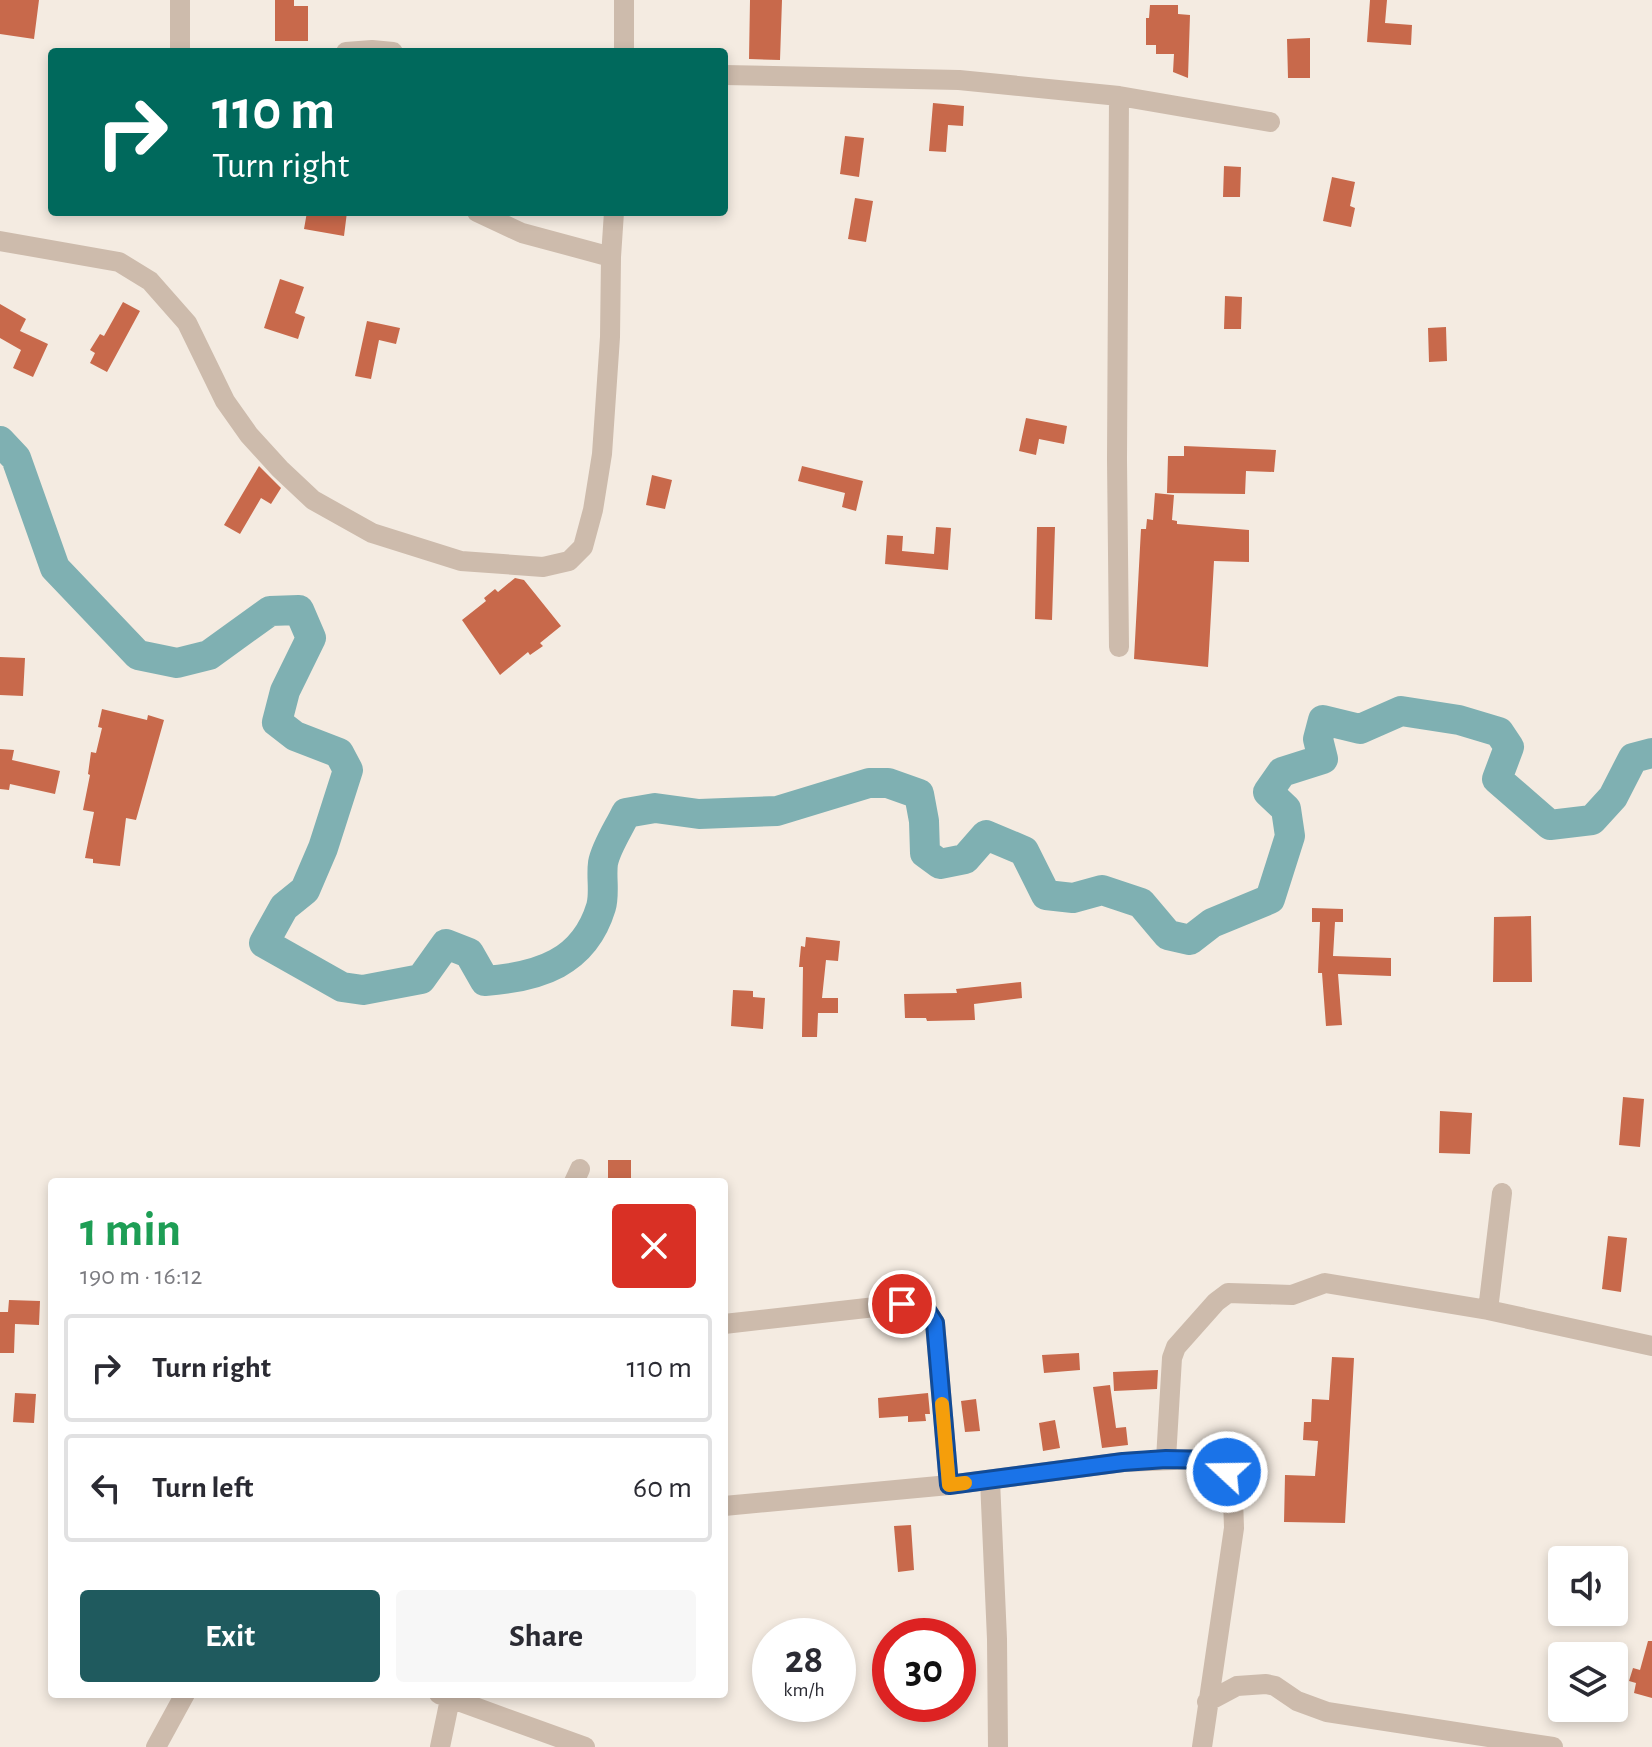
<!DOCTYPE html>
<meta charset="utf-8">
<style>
body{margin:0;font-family:"Alegreya Sans",sans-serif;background:#f7f7f7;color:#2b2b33;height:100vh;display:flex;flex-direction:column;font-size:30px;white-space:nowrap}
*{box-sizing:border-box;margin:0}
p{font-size:26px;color:#7c7c81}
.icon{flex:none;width:44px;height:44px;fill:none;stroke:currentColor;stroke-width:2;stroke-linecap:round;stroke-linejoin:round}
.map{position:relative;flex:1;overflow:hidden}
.panel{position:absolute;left:48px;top:1178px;width:680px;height:520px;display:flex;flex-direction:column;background:#fff;border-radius:8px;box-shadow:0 4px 12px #0003}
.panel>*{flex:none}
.guide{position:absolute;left:48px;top:48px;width:680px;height:168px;border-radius:8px;box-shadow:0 4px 12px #0003;background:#00695c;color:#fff;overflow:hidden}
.buttons{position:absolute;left:1548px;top:1546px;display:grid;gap:16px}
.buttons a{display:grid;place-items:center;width:80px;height:80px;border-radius:8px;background:#fff;box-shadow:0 4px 12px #0003;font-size:40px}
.speed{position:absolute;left:752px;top:1618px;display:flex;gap:16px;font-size:40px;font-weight:700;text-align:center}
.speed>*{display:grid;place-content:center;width:104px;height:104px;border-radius:50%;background:#fff;box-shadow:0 4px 12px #0003;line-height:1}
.speed small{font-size:20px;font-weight:400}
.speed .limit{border:12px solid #d22;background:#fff;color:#111}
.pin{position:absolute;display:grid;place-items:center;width:68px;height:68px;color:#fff;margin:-34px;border:4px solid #fff;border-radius:50%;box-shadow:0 2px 8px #0007}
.me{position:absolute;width:88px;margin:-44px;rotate:291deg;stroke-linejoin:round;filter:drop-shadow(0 0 6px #0008)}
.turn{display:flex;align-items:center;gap:28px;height:168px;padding:0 32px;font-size:36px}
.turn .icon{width:104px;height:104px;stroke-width:2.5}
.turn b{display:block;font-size:56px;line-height:68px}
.round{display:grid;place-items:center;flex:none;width:84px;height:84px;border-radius:8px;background:#f7f7f7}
.headline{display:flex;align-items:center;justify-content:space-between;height:136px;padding:0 32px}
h1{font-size:48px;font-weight:700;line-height:60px;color:#1e9e55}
.primary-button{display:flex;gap:16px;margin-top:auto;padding:16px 32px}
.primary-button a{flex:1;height:92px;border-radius:8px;background:#1f5a5e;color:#fff;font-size:32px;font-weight:700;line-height:92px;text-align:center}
.primary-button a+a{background:#f7f7f7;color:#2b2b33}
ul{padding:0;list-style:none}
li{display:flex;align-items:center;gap:24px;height:108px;margin:0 16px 12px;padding:0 16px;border:4px solid #e1e1e2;border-radius:8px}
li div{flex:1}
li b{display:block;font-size:30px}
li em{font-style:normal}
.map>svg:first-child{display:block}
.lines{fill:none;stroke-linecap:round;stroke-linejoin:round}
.river{stroke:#7fb0b2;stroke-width:30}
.building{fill:#c8694b}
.minor{stroke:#cdbbac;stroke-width:20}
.route-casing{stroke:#114b97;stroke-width:20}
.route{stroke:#1a73e8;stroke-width:14}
.slow{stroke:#f59e0b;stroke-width:14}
</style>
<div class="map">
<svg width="1652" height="1747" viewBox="0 0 1652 1747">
<rect width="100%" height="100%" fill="#f4ebe1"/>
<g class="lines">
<path class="river" d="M0 441 16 458 55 568 138 655 177 663 209 655 270 611 299 610 311 638 285 691 277 722 295 736 339 753 348 770 323 848 305 890 284 907 264 943 342 987 363 990 421 979 446 944 469 953 485 981C539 977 584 963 601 907 605 893 601 877 603 863 606 847 619 828 626 813L655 808 699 814 777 811 869 783H888L919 794 924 821 925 853 940 864 965 859 986 835 1024 851 1046 895 1073 898 1102 890 1141 903 1168 935 1190 940 1212 923 1270 899 1290 836 1286 809 1268 792 1282 772 1323 759 1318 739 1323 720 1360 729 1401 711 1459 720 1499 732 1509 747 1497 779 1550 825 1592 820 1613 797 1633 758 1652 753"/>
</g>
<path class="building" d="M0 0H39L34 39 0 34Z
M275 0H294V6H308V41H275Z
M750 0H782L780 60 749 59Z
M1370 0H1387L1385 23 1412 25 1411 45 1367 42Z
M1150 5H1178V14L1190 15 1188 78 1173 72 1174 54H1156V45H1146V18H1149Z
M1310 38V78H1288L1287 39Z
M933 103 964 106 963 126 948 125 946 152 929 151Z
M845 136 864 138 859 177 840 174Z
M1224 166 1241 167 1240 197H1223Z
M1332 177 1355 182 1350 206 1355 208 1351 227 1323 221Z
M855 198 873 201 866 242 848 239Z
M307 212H347L344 236 304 229Z
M280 279 304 287 295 313 305 317 298 339 264 328Z
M1225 296 1242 297 1241 329H1224Z
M123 302 140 311 107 372 90 363 95 353 90 350 100 334 104 336Z
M0 304 26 319 20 331 48 344 33 377 13 368 21 350 0 338Z
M367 321 400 328 396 344 379 340 371 379 355 376Z
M1446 327 1447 361 1429 362 1428 328Z
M1026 418 1067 426 1064 444 1039 439 1036 455 1019 451Z
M1184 446 1276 450 1274 472 1246 471 1245 494 1167 493 1168 456H1184Z
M259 466 281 488 271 504 261 498 240 534 224 525Z
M802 466 863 481 856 511 842 507 845 493 798 481Z
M652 475 672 480 665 509 646 505Z
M1155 493 1174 495 1172 520 1177 521V524L1249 530V562L1214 561 1208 667 1134 659 1141 529H1146L1147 519 1153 520Z
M936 527 951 528 948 570 885 564 887 535 903 536 902 551 934 554Z
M1037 527H1055L1052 620 1035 619Z
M515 578 524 580 561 626 540 643 543 646 530 655 528 652 500 675 462 620 486 601 484 598 495 589 498 592Z
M0 657 25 658 23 696 0 695Z
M102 709 147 720 148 715 164 720 136 820 126 818 120 866 93 863V859L85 858 94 812 83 810 90 775 88 774 91 752 96 753 102 728 98 727Z
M0 749 14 750 12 760 60 771 55 794 10 784 9 790 0 789Z
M1312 908 1343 909V922H1335L1333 956 1391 958V976L1338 974 1342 1025 1326 1026 1322 973H1318L1320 922H1312Z
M1531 916 1532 982H1493L1494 917Z
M806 937 840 941 838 961 826 960 822 998H838V1013H818L817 1037H802L803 967H799L801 946 805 947Z
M1021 982 1022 998 974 1004 975 1020 927 1021 926 1018H905L904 994 957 993 956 989Z
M733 990 753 991V997L765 998 763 1029 731 1026Z
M1623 1097 1644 1099 1640 1147 1619 1145Z
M1440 1111 1472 1113 1470 1154 1439 1153Z
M608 1160H631V1182H608Z
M1608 1236 1627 1238 1621 1292 1602 1289Z
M9 1300 40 1301 39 1325 15 1324 14 1353H0V1312H8Z
M1079 1353 1080 1370 1044 1373 1042 1355Z
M1332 1357 1354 1358 1345 1523 1284 1522 1285 1475 1315 1476 1318 1441 1303 1440 1304 1422H1311L1312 1399 1329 1400Z
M1158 1370 1157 1389 1114 1391 1113 1372Z
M1110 1385 1116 1428 1126 1427 1128 1445 1102 1448 1093 1387Z
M15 1393 36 1394 34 1423 13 1422Z
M928 1393 930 1414H925L926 1421 908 1422V1416L879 1418 878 1398Z
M976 1399 980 1431 965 1432 961 1401Z
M1055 1420 1060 1448 1043 1451 1039 1423Z
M911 1525 914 1570 898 1572 894 1526Z
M1648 1641H1652V1698L1634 1693 1636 1683 1629 1681 1633 1668 1640 1670Z"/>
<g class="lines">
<path class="minor" d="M180 52V0
M346 52 372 50 393 52
M624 52V0
M724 75 959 80 1119 96 1117 460 1119 647
M1119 96 1270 122
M0 241 119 262 150 281 187 323 225 401 249 435 280 469 313 500 372 533 461 561 543 567 569 561 583 547 593 510 602 454 610 337 611 257 522 233 477 212
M611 257 614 212
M574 1182 580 1169
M1488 1310 1502 1193
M724 1324 902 1304 924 1306 935 1323 949 1485
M1166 1459 1172 1358 1176 1347 1216 1302 1228 1293 1292 1295 1325 1283 1488 1310 1652 1346
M990 1480 997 1639 998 1747
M724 1506 949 1485 1123 1462 1199 1459 1211 1460 1227 1472 1233 1498 1234 1528 1202 1747
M439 1694 585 1747
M1207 1702 1237 1686 1266 1684 1275 1686 1297 1701 1327 1712 1553 1747
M156 1747 185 1694
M440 1747 450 1699"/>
</g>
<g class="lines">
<defs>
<path id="route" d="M902 1304 924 1306 935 1323 949 1485 1123 1462 1166 1459 1211 1460 1227 1472"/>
</defs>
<use href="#route" class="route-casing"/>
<use href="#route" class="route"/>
<path class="slow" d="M942 1404 949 1485 965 1483"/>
</g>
</svg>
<div class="buttons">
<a><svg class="icon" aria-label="sound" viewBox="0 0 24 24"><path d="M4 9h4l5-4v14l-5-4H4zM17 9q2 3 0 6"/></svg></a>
<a><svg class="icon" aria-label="layers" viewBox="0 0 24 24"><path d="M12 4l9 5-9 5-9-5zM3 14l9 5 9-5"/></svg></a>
</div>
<div class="speed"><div>28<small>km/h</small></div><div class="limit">30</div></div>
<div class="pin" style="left:902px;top:1304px;background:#d93025"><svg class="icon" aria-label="arrive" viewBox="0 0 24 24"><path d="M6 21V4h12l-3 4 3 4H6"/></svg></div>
<svg class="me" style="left:1227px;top:1472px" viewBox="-20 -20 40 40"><circle r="17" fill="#1a73e8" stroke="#fff" stroke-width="3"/><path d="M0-11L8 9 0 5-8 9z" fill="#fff"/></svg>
<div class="guide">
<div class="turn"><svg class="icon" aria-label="right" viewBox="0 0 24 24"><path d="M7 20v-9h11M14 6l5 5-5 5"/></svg><div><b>110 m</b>Turn right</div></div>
</div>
<section class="panel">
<div class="headline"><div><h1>1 min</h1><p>190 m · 16:12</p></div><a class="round" style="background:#d93025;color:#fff"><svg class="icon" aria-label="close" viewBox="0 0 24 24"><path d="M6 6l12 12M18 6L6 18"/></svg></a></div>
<ul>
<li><svg class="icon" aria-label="right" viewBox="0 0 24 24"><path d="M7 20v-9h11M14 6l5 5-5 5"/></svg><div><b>Turn right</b></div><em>110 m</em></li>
<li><svg class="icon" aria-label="left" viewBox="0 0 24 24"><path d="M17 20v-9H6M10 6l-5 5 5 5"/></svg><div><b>Turn left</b></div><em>60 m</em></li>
</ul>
<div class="primary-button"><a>Exit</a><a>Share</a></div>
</section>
</div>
